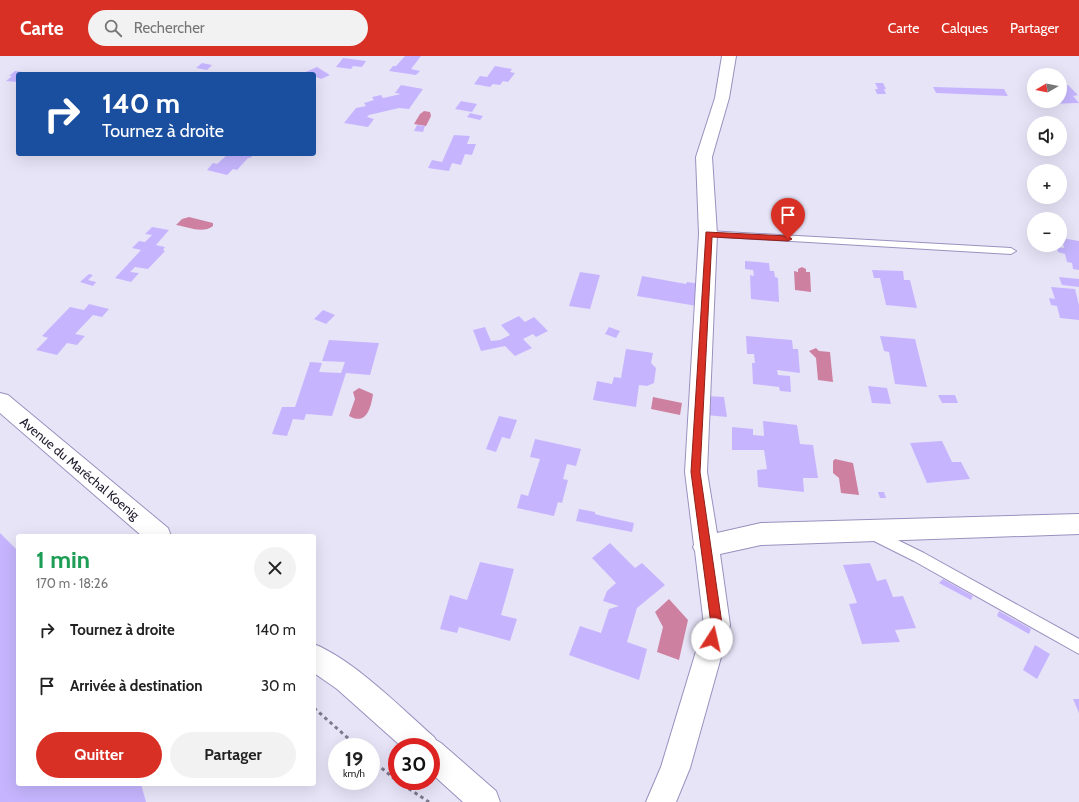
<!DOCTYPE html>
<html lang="fr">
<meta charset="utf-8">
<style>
body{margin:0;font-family:Cabin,sans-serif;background:#f2f2f2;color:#222;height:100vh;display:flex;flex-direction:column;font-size:15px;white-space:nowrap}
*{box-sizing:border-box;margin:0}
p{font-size:13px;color:#767676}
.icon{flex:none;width:22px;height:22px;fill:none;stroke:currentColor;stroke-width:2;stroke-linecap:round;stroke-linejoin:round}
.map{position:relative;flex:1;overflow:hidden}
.side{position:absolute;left:16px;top:478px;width:300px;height:252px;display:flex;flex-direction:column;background:#fff;border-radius:4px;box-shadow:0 4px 16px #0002}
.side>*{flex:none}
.top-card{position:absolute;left:16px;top:16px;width:300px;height:84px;border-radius:4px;box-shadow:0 4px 16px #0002;background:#1a4fa0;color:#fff;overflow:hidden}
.needle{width:26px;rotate:260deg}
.tools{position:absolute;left:1027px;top:12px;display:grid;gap:8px}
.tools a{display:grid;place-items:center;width:40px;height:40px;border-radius:50%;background:#fff;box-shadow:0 4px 16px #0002;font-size:20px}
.speed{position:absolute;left:328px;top:682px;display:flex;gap:8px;font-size:20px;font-weight:700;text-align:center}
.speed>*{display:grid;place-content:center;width:52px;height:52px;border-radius:50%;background:#fff;box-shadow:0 4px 16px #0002;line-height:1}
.speed small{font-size:10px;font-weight:400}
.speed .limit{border:6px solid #d22;background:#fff;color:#111}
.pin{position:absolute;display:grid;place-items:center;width:34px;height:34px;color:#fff;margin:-41px -17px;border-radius:50% 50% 50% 0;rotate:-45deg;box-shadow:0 0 4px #0007}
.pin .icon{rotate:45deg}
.me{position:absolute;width:44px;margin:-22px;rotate:10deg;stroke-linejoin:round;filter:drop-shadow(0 0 3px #0008)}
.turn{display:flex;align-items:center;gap:14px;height:84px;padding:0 20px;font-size:18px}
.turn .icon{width:52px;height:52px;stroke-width:2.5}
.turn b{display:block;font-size:28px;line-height:34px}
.round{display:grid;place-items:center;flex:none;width:42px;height:42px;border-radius:21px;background:#f2f2f2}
.headline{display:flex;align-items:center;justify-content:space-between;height:68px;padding:0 20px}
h1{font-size:24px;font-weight:700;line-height:30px;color:#1e9e55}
.button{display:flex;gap:8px;margin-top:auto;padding:8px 20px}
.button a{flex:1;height:46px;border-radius:24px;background:#d93025;color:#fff;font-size:16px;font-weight:700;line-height:46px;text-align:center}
.button a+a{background:#f2f2f2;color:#222}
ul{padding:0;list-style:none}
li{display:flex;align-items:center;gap:12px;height:56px;padding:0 20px}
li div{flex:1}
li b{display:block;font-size:15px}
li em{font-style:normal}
header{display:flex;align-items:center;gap:24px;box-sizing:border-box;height:56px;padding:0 20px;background:#d93025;color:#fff}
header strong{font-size:19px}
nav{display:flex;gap:22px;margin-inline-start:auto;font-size:14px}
.search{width:280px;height:36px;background:#f2f2f2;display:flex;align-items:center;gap:10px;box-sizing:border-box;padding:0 14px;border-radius:22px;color:#767676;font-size:15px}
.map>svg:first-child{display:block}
.water{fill:#cd809f}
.building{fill:#c6b5fe}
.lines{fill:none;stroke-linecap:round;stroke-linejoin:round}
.service-casing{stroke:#9a90be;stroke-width:2}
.minor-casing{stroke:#9a90be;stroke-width:2}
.path{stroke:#7e7a8d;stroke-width:3;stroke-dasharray:3.5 3.5;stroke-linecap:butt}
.service{fill:#fff;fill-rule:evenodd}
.minor{fill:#fff;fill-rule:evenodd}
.route{fill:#d93025;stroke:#8d1f18}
.labels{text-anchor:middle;stroke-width:3;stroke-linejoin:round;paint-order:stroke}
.street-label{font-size:13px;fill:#1e192b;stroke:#fff}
</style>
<header>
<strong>Carte</strong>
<div class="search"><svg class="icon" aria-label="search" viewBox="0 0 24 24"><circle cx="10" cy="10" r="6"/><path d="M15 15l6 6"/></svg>Rechercher</div>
<nav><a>Carte</a><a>Calques</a><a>Partager</a></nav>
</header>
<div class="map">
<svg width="1079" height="746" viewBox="0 0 1079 746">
<rect width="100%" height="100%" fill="#e8e4f8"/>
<path class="water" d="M424 55 430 56 431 60 426 70 414 68 420 58Z
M189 161 213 167V170C203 178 188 171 176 169L182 163Z
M802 211 806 213V216H810L811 236 795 234 794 215 798 216V213Z
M816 292 819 295 830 296 833 326 818 324 816 302 809 295Z
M359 332 373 338C371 351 367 370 349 360L355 343 353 336Z
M653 341 682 347 680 359 651 353Z
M835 403 853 407 859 439 841 437 839 422 833 417V405Z
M669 543 688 564 679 604 657 596 663 571 655 556Z"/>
<path class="building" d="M405 0H421L411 13 420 15 416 19 389 15 393 10H396Z
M343 2 366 5 362 11 353 10 351 13 336 11Z
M202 7 212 9 207 14 196 12Z
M495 10 512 13 510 16 515 17 508 26 503 25 500 29 493 28 490 31 474 28 480 20 487 21Z
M317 11 330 19 321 23 314 20V18H301Z
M15 15 32 17 18 18V26L6 25 12 20H9Z
M875 27H883L886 33H884L886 38H877L875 33H878Z
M401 29 423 33 409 53 399 52 369 59 367 61 374 63 368 71 344 67 356 52 366 50 364 47 374 44 372 41 381 39 383 42 401 38 395 37Z
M1068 29 1078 39 1073 40 1079 47 1044 48 1041 45H1060V30Z
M933 31 1004 33 1008 40 936 37Z
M461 45 477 48 472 56 455 53Z
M470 57 483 60 480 64 467 61Z
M417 69 425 70 423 76 414 75Z
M454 79 470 80 467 88H476L472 99 465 98 461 109 452 107 449 115 428 112 432 104 442 106Z
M228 98H255L250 102H248L237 114 233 113 227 119 207 114 213 107 217 108Z
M152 171 169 174 156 189 165 191 163 194 165 195 148 213 135 211 130 216 139 217 131 226 115 222 141 194 132 192 139 185 145 186 152 179 145 178Z
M1062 182 1079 185V214L1073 213 1072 207 1067 206 1065 198 1058 196 1057 191 1064 192Z
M745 205 769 207 770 215H774L775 221 778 222 779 246 751 243 750 219 754 220 753 214 745 213Z
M872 214 903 215 904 224H910L917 252 886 249 880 222H874Z
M580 216 600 219 590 253 569 250Z
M89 218 93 219 88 224 96 226 93 230 80 226Z
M642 220 686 228 687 226 701 228 697 250 637 240Z
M1059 221 1079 223V231L1062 229Z
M1051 231 1075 233 1079 249V264L1060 262 1057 250 1051 249 1049 242 1055 243Z
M89 248 109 253 102 261 93 259 75 278 85 280 77 289 67 287 57 299 36 294 48 282 42 280 70 251 84 254Z
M323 254 335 259 326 268 314 263Z
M519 260 525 266 534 261 548 275 536 281 533 278 523 283 532 292 515 300 505 290 481 295 473 274 485 271 491 285 500 284 510 279 501 269Z
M609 271 620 275 616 282 605 278Z
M746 280 792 284 793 293H798L800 317 777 314 778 319 790 320 791 336 780 335 779 331 753 328 752 307H755L754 298H747Z
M880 280 915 283 927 331 895 328 889 296 884 295Z
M329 284 379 287 370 319 346 317 332 360 306 358 304 364 293 363 287 380 272 378 282 351H295L310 306 322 307 319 316 341 317 345 306 322 305Z
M626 293 653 297 651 307 656 312 654 327 647 330 639 329 636 351 593 344 597 325 612 328 614 321 621 322Z
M868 330 887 332 891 348 872 347Z
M938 339H955L958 347H942Z
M706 340 724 341 727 361 706 359Z
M499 360 517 364 510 383 502 381 496 396 486 393Z
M763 365 797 369 800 388 813 389 818 422H803L804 436 758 431 757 414 767 413 764 394H732V371L753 373V379L764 380Z
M535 383 581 393 576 410 567 408 563 423 568 424 562 447 558 446 554 460 517 452 521 438 528 440 540 403 530 401Z
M942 385 952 406H961L970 423 927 427 910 387Z
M878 436H884L886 442H880Z
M579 453 595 456V458L602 460 634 467 632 476 576 465Z
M0 477 18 495V728H141L146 746H0Z
M610 487 635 512 642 507 665 529 637 552 627 586 647 593 639 624 569 599 580 570 601 577 609 553 619 550 603 545 607 535 616 527 592 502Z
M480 506 514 513 501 559 517 563 510 585 459 571 457 577 440 573 450 539 467 544Z
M870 507 877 525 886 523 893 541 903 540 916 572 895 574 900 586 862 588 849 548 857 547 843 509Z
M943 523 973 540 971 544 939 527Z
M999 555 1031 573 1029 578 997 560Z
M1035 589 1050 598 1037 623 1023 614Z
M1073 643H1079V657Z"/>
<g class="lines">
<defs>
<path id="service" d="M708 175 1011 192 1016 195 1011 198 705 180 703 178 705 176Z
M873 472 924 497 1079 583V598L914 505 868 482 866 478 868 474Z"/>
<path id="minor" d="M722 0H736L729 42 712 101 717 178 707 416 717 477 761 467 1079 458V478L761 489 720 498 730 569 690 712 676 746H646L661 711 704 569 695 495 693 491 694 489 685 416 699 178 696 101 715 42Z
M0 337 8 339 168 472 171 480H142L0 357Z
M314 588C355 605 400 651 434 681L436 684 441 687 496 735 500 746H463L431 717V691H402L337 633 314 617Z"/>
</defs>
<use href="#service" class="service-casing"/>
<use href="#minor" class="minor-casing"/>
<path class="path" d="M314 652 358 691
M371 703 397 725
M397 725 429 746"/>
<use href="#service" class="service"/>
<use href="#minor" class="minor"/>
</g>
<path class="route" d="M706 176 788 180 792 183 788 185 712 181 700 416 722 568 716 587 712 588 709 587 707 583 711 568 691 416Z"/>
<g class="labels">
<g class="street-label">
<text transform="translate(80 412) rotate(40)" y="5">Avenue du Maréchal Koenig</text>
</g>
</g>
</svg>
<div class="tools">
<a><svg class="needle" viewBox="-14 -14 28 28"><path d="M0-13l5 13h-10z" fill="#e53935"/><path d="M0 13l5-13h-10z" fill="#767676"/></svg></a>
<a><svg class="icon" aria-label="sound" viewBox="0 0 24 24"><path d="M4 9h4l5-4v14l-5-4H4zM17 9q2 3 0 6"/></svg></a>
<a>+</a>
<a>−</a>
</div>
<div class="speed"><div>19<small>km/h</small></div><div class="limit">30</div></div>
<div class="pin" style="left:788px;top:183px;background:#d93025"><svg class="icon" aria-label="arrive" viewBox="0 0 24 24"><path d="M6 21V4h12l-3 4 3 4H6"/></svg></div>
<svg class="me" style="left:712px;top:583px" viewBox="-20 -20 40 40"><circle r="19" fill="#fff"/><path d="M0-13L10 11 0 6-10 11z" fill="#d93025"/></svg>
<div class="top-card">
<div class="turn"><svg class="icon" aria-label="right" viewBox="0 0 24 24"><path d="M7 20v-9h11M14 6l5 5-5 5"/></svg><div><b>140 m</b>Tournez à droite</div></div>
</div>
<section class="side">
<div class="headline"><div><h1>1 min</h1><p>170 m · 18:26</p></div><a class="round"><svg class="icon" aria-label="close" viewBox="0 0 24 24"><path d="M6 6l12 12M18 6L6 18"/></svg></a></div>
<ul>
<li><svg class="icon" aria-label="right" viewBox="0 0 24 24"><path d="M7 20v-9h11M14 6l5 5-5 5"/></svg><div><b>Tournez à droite</b></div><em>140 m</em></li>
<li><svg class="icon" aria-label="arrive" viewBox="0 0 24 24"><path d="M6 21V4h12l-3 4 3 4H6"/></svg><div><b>Arrivée à destination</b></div><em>30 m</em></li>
</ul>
<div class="button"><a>Quitter</a><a>Partager</a></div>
</section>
</div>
